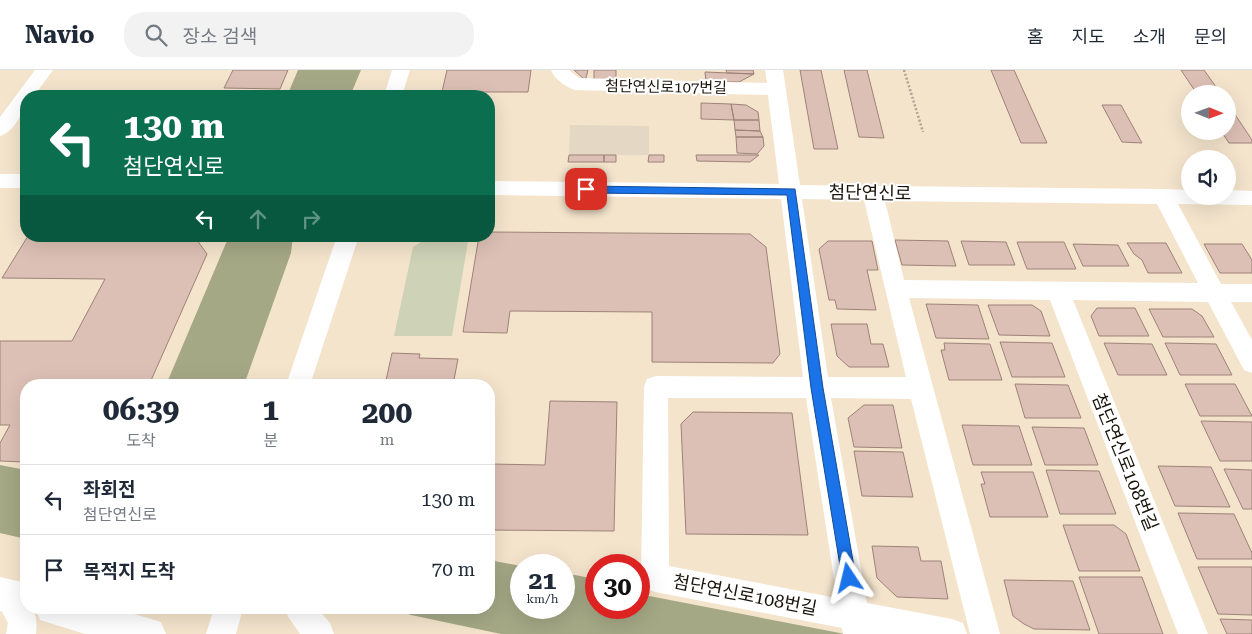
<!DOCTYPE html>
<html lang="ko">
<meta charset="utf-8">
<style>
body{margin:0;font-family:"Roboto Serif","Noto Sans KR",serif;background:#f2f2f3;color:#1f2937;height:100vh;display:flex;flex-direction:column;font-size:19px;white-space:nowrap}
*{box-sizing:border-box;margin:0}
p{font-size:16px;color:#747a83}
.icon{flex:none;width:28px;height:28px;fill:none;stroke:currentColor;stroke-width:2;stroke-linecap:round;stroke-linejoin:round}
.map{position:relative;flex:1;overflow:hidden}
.side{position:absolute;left:20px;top:309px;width:475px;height:235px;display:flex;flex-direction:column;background:#fff;border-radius:20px;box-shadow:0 5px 20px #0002}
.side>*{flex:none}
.top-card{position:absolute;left:20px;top:20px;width:475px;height:152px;border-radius:20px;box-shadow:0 5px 20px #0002;background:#0b6e4f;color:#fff;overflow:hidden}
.needle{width:32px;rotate:91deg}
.controls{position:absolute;left:1181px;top:15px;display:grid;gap:10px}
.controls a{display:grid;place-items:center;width:55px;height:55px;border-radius:50%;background:#fff;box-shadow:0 5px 20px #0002;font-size:25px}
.speed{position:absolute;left:510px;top:484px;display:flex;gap:10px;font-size:25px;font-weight:700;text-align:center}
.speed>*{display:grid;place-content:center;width:65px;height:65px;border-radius:50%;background:#fff;box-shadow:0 5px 20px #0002;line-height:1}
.speed small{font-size:12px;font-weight:400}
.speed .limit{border:8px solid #d22;background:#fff;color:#111}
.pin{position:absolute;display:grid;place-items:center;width:42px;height:42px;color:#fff;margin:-21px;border-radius:10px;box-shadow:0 2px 8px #0006}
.me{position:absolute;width:55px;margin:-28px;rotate:350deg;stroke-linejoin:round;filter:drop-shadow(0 0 4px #0008)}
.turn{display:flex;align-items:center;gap:18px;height:105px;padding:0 20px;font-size:22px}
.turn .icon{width:65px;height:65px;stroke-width:2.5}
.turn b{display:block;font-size:35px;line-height:42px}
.lanes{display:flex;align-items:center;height:48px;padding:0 20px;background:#0003;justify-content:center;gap:25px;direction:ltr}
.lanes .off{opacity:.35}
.eta{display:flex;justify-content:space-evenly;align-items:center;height:85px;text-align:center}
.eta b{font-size:30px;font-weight:700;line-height:35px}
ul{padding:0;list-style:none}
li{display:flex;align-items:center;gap:15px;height:70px;padding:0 20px;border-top:1px solid #e0e1e3}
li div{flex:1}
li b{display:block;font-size:19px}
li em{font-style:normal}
header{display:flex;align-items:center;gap:30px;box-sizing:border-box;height:70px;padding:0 25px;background:#fff;border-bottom:1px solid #e0e1e3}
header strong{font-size:24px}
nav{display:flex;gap:28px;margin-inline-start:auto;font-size:18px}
.search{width:350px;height:45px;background:#f2f2f3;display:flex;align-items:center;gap:12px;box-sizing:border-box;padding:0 18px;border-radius:20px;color:#747a83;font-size:19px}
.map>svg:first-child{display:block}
.medical{fill:#e4d7c3}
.green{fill:#ced2b7}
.forest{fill:#a4a885}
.building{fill:#ddc0b5;stroke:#9d8278}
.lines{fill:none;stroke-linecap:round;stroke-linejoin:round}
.path{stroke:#afa28f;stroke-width:2.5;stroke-dasharray:2 2;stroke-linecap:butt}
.minor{fill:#fff;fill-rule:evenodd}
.major{fill:#fff;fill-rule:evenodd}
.route{fill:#1a73e8;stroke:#114b97}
.labels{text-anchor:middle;stroke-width:4;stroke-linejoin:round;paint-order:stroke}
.far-street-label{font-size:15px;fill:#19140b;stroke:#fff}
.street-label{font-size:18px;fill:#19140b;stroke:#fff}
</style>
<header>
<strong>Navio</strong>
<div class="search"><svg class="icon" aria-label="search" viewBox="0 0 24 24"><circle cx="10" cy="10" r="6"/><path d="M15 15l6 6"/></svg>장소 검색</div>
<nav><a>홈</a><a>지도</a><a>소개</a><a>문의</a></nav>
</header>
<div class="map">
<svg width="1252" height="564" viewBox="0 0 1252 564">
<rect width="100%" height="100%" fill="#f4e4cc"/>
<path class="medical" d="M570 55 649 56V85H569Z"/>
<path class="green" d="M45 24 159 25 43 26Z
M431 166H469L452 266H394L413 177Z"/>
<path class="forest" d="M298 0H361L350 26H287Z
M229 166H293L291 183 244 315H166Z
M0 395 26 400V469L0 463Z
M489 490 521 496V538H564V503L596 509V538H639V524L845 564H501L411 545 392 538H489Z"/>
<path class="building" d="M233 0H288L280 19 224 18Z
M447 0H531L528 22H442Z
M574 0H588L586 8 584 9Z
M594 0H616V11L594 9Z
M726 0H753L754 4 727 3Z
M800 0H821L838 79H814Z
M844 0H867L884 68 859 67Z
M991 0H1014L1047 73H1021Z
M1181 0H1204L1221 24H1197Z
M705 2 754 4 739 12H706Z
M224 22 278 23 277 26H222Z
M701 33 731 34 734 50 701 49Z
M731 34 746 35 758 42 759 50H734Z
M1228 34 1252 70V73H1229L1221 61H1228Z
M1102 35H1121L1142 73 1122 72Z
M734 50H759L760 61 735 60Z
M735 60 760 61 763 67H736Z
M736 67H763L764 76 757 84 737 83Z
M569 85H604V92H568Z
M604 85H616V92H604Z
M649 85H664V92H648Z
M696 85H759L750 92 697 91Z
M489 162 750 164 766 177 780 284 773 293 652 292V242L510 241 507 263 463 262 479 166H489Z
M28 166H194L207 184 149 315H26V392L0 391V373L10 355H0V271H72L105 209 2 208Z
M895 170 948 171 956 196 902 195Z
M828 171H872L878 200H867L876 240 837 239 835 230H829L819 179Z
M961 171 1006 172 1015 195H969Z
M1017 172H1064L1076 199H1027Z
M1127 173H1166L1182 203H1148L1142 190 1134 184Z
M1073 174 1118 175 1129 196H1083Z
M1204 174H1242L1252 190V203H1220Z
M926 234 978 235 989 269 936 268Z
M988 235H1032L1041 241 1050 266 999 265Z
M1097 238H1135L1149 266H1099L1091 246Z
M1149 239H1192L1202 246 1214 267H1163Z
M831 254H867L871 274H883L889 297H849L837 286Z
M1000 272 1052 273 1065 307H1012Z
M944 273 990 274 1002 310H949L941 280H945Z
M1104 273 1152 274 1167 305H1118Z
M1165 273 1216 274 1232 305H1180Z
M392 283 420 284 419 288 458 289 453 315H385Z
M1015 314 1068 315 1081 348H1025Z
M1185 314H1235L1252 346H1200Z
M550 331 617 332 614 461 489 460V394L545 395Z
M864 335H893L902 378 854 377 848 348Z
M693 342 792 343 808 465 686 464 681 354Z
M1201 351 1252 352V391H1220Z
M962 355 1019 356 1032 395H973Z
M1032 357 1084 358 1098 395H1045Z
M854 381 903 382 913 427 862 426Z
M1158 396 1211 397 1230 437 1175 436Z
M1224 399 1252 400V439H1243Z
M1046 400 1099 401 1116 444H1060Z
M981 402H1033L1048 447H990L981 414H985Z
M1178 443 1234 444 1252 483V489H1197Z
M1063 455H1114L1126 464 1140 501H1079Z
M872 476 918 477 921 491H941L948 529 897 527 877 508Z
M1198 497H1252V545L1218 544Z
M1079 507H1142L1163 564H1099Z
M1004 510 1073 511 1090 560 1034 559 1024 554 1013 546Z
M1220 549 1252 550V564H1227Z"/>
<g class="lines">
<path class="path" d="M904 0 923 62"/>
<path class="minor" d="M35 0H53L34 26H26C26 40 14 62 0 66V47Z
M392 0H410L402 26H384Z
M551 0H569L579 8 767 13 765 0H783L800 115 1163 119 1190 120V126H1228V120L1252 121V135L1178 134 1221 214H1252V232H1231L1252 270V303L1244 300 1208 232 1073 230 1208 564H1178L1050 230 909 228 1000 564H970L911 329 831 328 867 533 952 549 963 553 967 564H843L842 558 655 522 645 518 641 508 644 317 647 309 656 306 803 307 781 129 489 125V111L779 114 768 25 575 20C566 17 554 9 551 0ZM802 129 864 130 906 307H828ZM885 131 1157 134 1198 213 904 210ZM668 328H806L837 528 669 496Z
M0 104H26V118H0Z
M337 166H359L310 315H286Z
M9 510C22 516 26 524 26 538H32C37 547 37 553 36 564H6L8 553 0 538V514Z
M214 538H243L236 564H206Z
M284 538H317L330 553 334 564H300L289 548Z"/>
<path class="major" d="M0 507 26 513V538H114L161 552 166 564H85L40 550 37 542 26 547 0 541Z"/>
</g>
<path class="route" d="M586 116 795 119 823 318 856 508 854 513 849 515 844 513 842 508 811 318 787 125 586 123 582 119Z"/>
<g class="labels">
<g class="far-street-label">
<text transform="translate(666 17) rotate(1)" y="5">첨단연신로107번길</text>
</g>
<g class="street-label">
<text transform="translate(870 123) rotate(1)" y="6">첨단연신로</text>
<text transform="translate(1125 392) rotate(68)" y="6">첨단연신로108번길</text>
<text transform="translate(745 525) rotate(11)" y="6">첨단연신로108번길</text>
</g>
</g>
</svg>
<div class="controls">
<a><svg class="needle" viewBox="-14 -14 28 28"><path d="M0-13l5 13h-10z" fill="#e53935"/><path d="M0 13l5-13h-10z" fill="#747a83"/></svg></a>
<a><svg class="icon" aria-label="sound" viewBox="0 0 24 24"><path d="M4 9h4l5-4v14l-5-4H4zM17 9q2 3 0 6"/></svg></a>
</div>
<div class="speed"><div>21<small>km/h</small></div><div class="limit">30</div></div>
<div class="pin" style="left:586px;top:119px;background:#d93025"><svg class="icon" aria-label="arrive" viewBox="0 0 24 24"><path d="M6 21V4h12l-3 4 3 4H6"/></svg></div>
<svg class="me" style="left:849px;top:508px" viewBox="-20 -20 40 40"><path d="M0-17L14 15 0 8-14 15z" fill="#1a73e8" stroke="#fff" stroke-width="4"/></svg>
<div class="top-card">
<div class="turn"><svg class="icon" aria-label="left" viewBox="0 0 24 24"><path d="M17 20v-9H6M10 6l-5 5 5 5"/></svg><div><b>130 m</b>첨단연신로</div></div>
<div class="lanes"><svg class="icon" aria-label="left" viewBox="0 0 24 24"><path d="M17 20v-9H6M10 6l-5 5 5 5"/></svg><svg class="icon off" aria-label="ahead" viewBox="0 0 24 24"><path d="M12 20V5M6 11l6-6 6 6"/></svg><svg class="icon off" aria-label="right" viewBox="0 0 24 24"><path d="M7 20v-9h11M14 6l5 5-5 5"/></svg></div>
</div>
<section class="side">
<div class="eta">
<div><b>06:39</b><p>도착</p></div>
<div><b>1</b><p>분</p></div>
<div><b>200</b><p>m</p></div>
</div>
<ul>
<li><svg class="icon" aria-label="left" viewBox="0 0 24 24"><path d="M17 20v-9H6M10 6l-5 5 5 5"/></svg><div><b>좌회전</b><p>첨단연신로</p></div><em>130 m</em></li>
<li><svg class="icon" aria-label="arrive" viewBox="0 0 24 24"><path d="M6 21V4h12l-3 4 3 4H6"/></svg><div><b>목적지 도착</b></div><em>70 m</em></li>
</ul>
</section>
</div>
